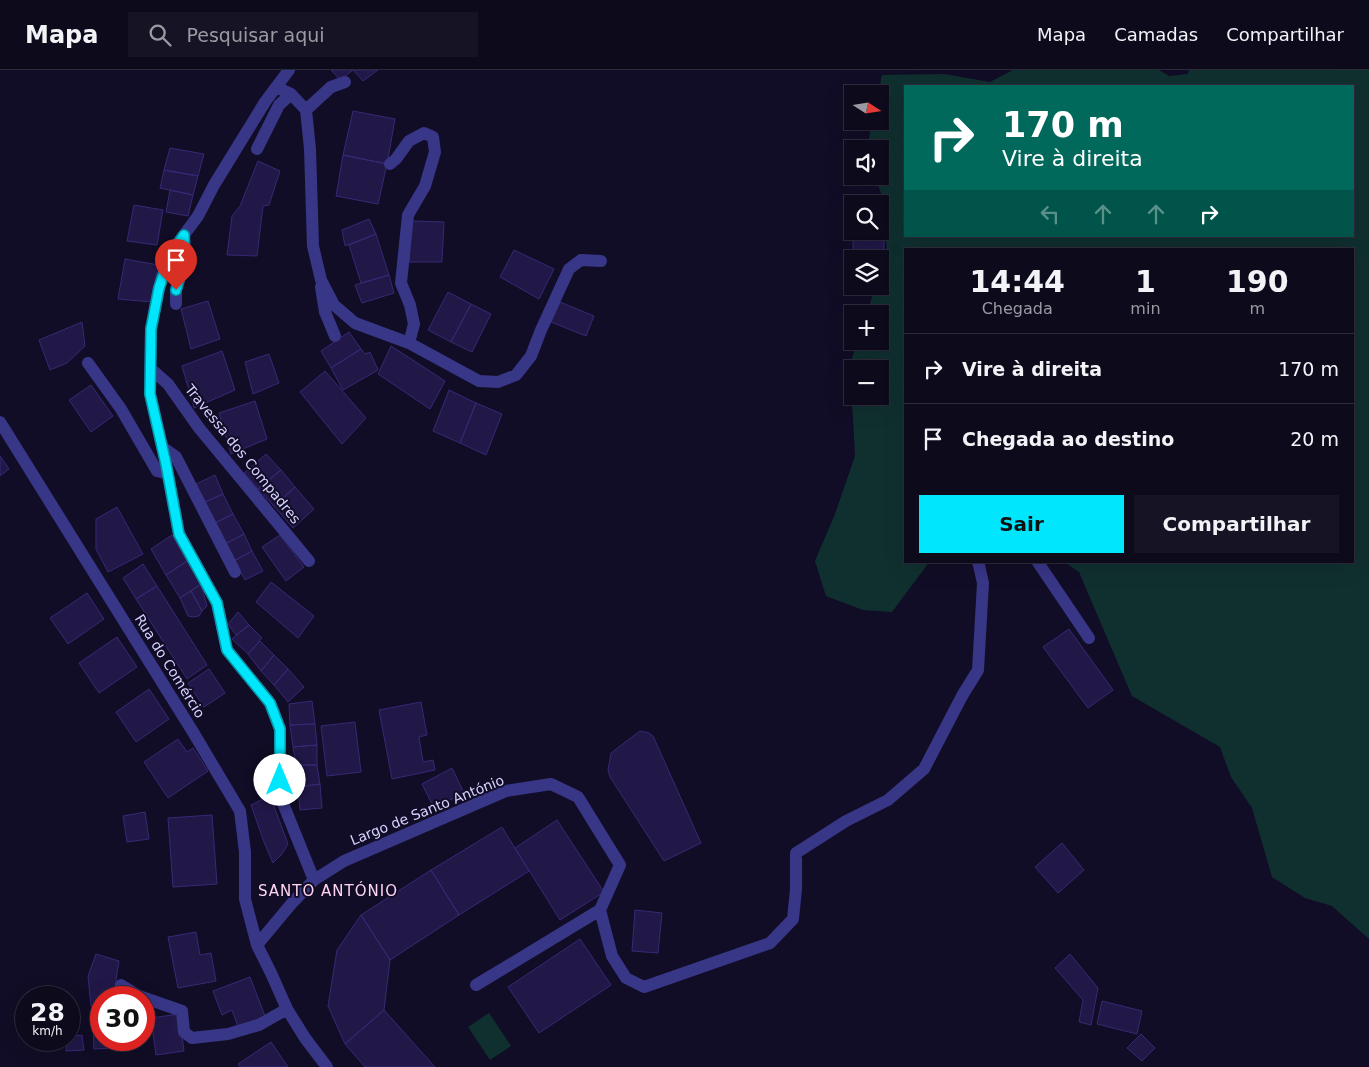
<!DOCTYPE html>
<html lang="pt">
<meta charset="utf-8">
<style>
body{margin:0;font-family:"DejaVu Sans",sans-serif;background:#161325;color:#f1f3f6;height:100vh;display:flex;flex-direction:column;font-size:19px;white-space:nowrap}
*{box-sizing:border-box;margin:0}
p{font-size:16px;color:#9a9aa3}
.icon{flex:none;width:28px;height:28px;fill:none;stroke:currentColor;stroke-width:2;stroke-linecap:round;stroke-linejoin:round}
.map{position:relative;flex:1;overflow:hidden}
.details{position:absolute;left:904px;top:178px;width:450px;height:315px;display:flex;flex-direction:column;background:#0d0a1c;border-radius:0px;box-shadow:0 5px 20px #0002,0 0 0 1px #2d2b3b}
.details>*{flex:none}
.top-card{position:absolute;left:904px;top:15px;width:450px;height:152px;border-radius:0px;box-shadow:0 5px 20px #0002,0 0 0 1px #2d2b3b;background:#00695c;color:#fff;overflow:hidden}
.needle{width:32px;rotate:102deg}
.tools{position:absolute;left:844px;top:15px;display:grid;gap:10px}
.tools a{display:grid;place-items:center;width:45px;height:45px;border-radius:0px;background:#0d0a1c;box-shadow:0 5px 20px #0002,0 0 0 1px #2d2b3b;font-size:25px}
.speed{position:absolute;left:15px;top:916px;display:flex;gap:10px;font-size:25px;font-weight:700;text-align:center}
.speed>*{display:grid;place-content:center;width:65px;height:65px;border-radius:50%;background:#0d0a1c;box-shadow:0 5px 20px #0002,0 0 0 1px #2d2b3b;line-height:1}
.speed small{font-size:12px;font-weight:400}
.speed .limit{border:8px solid #d22;background:#fff;color:#111}
.pin{position:absolute;display:grid;place-items:center;width:42px;height:42px;color:#fff;margin:-51px -21px;border-radius:50% 50% 50% 0;rotate:-45deg;box-shadow:0 0 5px #0007}
.pin .icon{rotate:45deg}
.me{position:absolute;width:55px;margin:-28px;rotate:0deg;stroke-linejoin:round;filter:drop-shadow(0 0 4px #0008)}
.turn{display:flex;align-items:center;gap:18px;height:105px;padding:0 15px;font-size:22px}
.turn .icon{width:65px;height:65px;stroke-width:2.5}
.turn b{display:block;font-size:35px;line-height:42px}
.lanes{display:flex;align-items:center;height:48px;padding:0 15px;background:#0003;justify-content:center;gap:25px;direction:ltr}
.lanes .off{opacity:.35}
.eta{display:flex;justify-content:space-evenly;align-items:center;height:85px;text-align:center}
.eta b{font-size:30px;font-weight:600;line-height:35px}
.action{display:flex;gap:10px;margin-top:auto;padding:10px 15px}
.action a{flex:1;height:58px;border-radius:0px;background:#00e6fd;color:#111;font-size:20px;font-weight:600;line-height:58px;text-align:center}
.action a+a{background:#161325;color:#f1f3f6}
ul{padding:0;list-style:none}
li{display:flex;align-items:center;gap:15px;height:70px;padding:0 15px;border-top:1px solid #2d2b3b}
li div{flex:1}
li b{display:block;font-size:19px}
li em{font-style:normal}
header{display:flex;align-items:center;gap:30px;box-sizing:border-box;height:70px;padding:0 25px;background:#0d0a1c;border-bottom:1px solid #2d2b3b}
header strong{font-size:24px}
nav{display:flex;gap:28px;margin-inline-start:auto;font-size:18px}
.search{width:350px;height:45px;background:#161325;display:flex;align-items:center;gap:12px;box-sizing:border-box;padding:0 18px;border-radius:0px;color:#9a9aa3;font-size:19px}
.map>svg:first-child{display:block}
.green{fill:#10302f;fill-rule:evenodd}
.building{fill:#211848;stroke:#372975}
.lines{fill:none;stroke-linecap:round;stroke-linejoin:round}
.minor{stroke:#383687;stroke-width:12}
.route-casing{stroke:#0096a4;stroke-width:12}
.route{stroke:#00e6fd;stroke-width:9}
.labels{text-anchor:middle;stroke-width:4;stroke-linejoin:round;paint-order:stroke}
.street-label{font-size:14px;fill:#d7d2ff;stroke:#110d26}
.neighbourhood-label{font-size:15px;letter-spacing:1px;fill:#ffd4f0;stroke:#110d26}
</style>
<header>
<strong>Mapa</strong>
<div class="search"><svg class="icon" aria-label="search" viewBox="0 0 24 24"><circle cx="10" cy="10" r="6"/><path d="M15 15l6 6"/></svg>Pesquisar aqui</div>
<nav><a>Mapa</a><a>Camadas</a><a>Compartilhar</a></nav>
</header>
<div class="map">
<svg width="1369" height="997" viewBox="0 0 1369 997">
<rect width="100%" height="100%" fill="#110d26"/>
<path class="green" d="M1013 0H1159L1169 6 1188 4 1189 0H1369V869L1332 836 1305 828 1272 807 1252 738 1231 707 1220 677 1132 626 1079 502 1063 491H1352V179H905V491H930L892 542 863 540 826 526 815 491 835 444 855 386 850 294 858 271H880V244H867L875 216H880V204L887 185 884 132 875 106H880V79H867L872 51H880V24H878L882 5 944 4 990 12ZM905 16H1352V166H905ZM852 299H880V326H852Z
M489 943 511 976 490 990 468 957Z"/>
<path class="building" d="M331 0H353L340 10Z
M353 0H378L363 11Z
M353 41 395 49 387 94 343 85Z
M170 78 204 84 198 106 164 100Z
M343 85 387 94 378 134 336 126Z
M258 91 280 101 269 135 263 136 257 186 227 185 232 146 240 136Z
M164 100 198 106 193 125 160 118Z
M170 120 193 125 188 146 166 142Z
M134 135 163 140 157 175 127 171Z
M369 149 376 164 345 176 342 160Z
M412 151 444 152 442 192H409Z
M853 161H875V163H884V211H880V189H853Z
M376 164 389 205 361 213 349 175Z
M514 180 554 199 539 229 500 207Z
M125 189 158 195 152 232 118 229Z
M389 205 394 223 362 233 355 215Z
M448 222 471 234 451 272 428 260Z
M208 231 220 269 191 279 181 239Z
M560 232 594 246 586 266 551 252Z
M471 234 491 244 472 282 451 272Z
M82 252 85 276 67 293 50 300 39 270Z
M349 262 361 279 331 298 321 281Z
M391 276 445 311 430 339 378 304Z
M361 279 365 284 370 282 378 300 343 320 331 298Z
M222 281 235 320 194 338 182 296Z
M269 284 279 313 253 324 245 292Z
M325 301 366 348 342 374 300 322Z
M91 315 113 346 91 362 69 330Z
M449 320 476 333 460 373 433 361Z
M255 331 267 369 231 384 219 343Z
M476 333 502 344 486 385 460 373Z
M266 384 281 400 258 419 244 403Z
M0 386 9 399 0 406Z
M281 400 295 417 274 436 258 419Z
M215 405 223 424 205 432 196 414Z
M295 417 314 439 293 458 274 436Z
M223 424 233 444 215 453 205 432Z
M117 437 143 484 108 502 96 479V449Z
M233 444 244 464 225 474 215 453Z
M244 464 252 481 234 491 225 474Z
M172 465 187 491 166 505 151 479Z
M280 465 304 497 286 511 262 477Z
M252 481 263 501 245 510 234 491Z
M187 491 201 514 180 528 166 505Z
M143 494 157 516 136 529 123 508Z
M271 512 314 546 298 568 256 532Z
M201 514 207 536 202 541 191 521Z
M157 516 207 595 187 609 136 529Z
M191 521 202 541 199 546 193 547 188 546 180 528Z
M87 523 104 549 68 574 50 548Z
M238 542 249 555 236 565 228 554Z
M249 555 262 568 248 584 232 569Z
M1069 559 1113 620 1088 638 1043 577Z
M117 567 137 597 99 623 79 593Z
M260 571 274 585 261 601 248 584Z
M274 585 288 599 274 615 261 601Z
M209 599 225 623 204 637 188 613Z
M288 599 304 617 288 632 274 615Z
M149 619 169 649 136 672 116 642Z
M312 631 315 654 290 655 289 634Z
M421 632 427 665 419 667 423 692 433 690 435 700 392 709 379 640Z
M355 652 361 702 327 706 321 656Z
M315 654 317 675 293 677 290 655Z
M640 661 649 663 653 666 701 773 664 791 610 707 608 700 611 683Z
M178 669 187 682 193 678 208 701 168 728 144 692Z
M317 675V695H296L293 677Z
M296 695H317L320 714 298 717Z
M452 698 464 723 434 738 422 714Z
M320 714 322 738 300 740 298 717Z
M263 729 274 736 288 774 282 784 273 793 264 772 251 735Z
M145 742 149 769 127 772 123 746Z
M212 745 217 814 173 817 168 748Z
M557 750 604 822 560 850 515 778Z
M502 757 529 801 459 845 431 800Z
M1062 773 1084 800 1058 823 1035 797Z
M431 800 459 845 390 890 361 845Z
M635 840 662 843 658 883 632 881Z
M361 845 390 890 384 940 345 974 328 936 337 880Z
M196 862 200 885 211 883 216 911 178 918 168 867Z
M580 869 611 915 539 963 508 917Z
M96 884 119 891 116 910 118 928H101V934L91 936 88 906Z
M1070 884 1098 918 1091 955 1079 952 1083 930 1055 898Z
M250 907 265 946 238 957 232 940 222 945 213 921Z
M1102 931 1142 941 1137 964 1097 954Z
M92 938H101V970H130V977L94 979Z
M384 940 435 997H365L345 974Z
M179 944 184 981 156 985 151 948Z
M1141 964 1155 978 1142 991 1127 978Z
M82 965 84 980 66 981 67 970H69V967Z
M271 972 288 997H240L238 994Z"/>
<g class="lines">
<path class="minor" d="M289 0 265 32 214 115 198 146 169 185 159 218 151 259 150 324 166 394 179 464 217 533 227 580 270 633 280 659V726L314 810
M276 17 291 24 306 40 310 79 313 176 321 210 334 235 355 253 409 273 479 311 498 312 516 305 531 286 541 260 569 199 581 190 601 191
M306 40 331 17 345 12
M257 79 279 35 291 24
M390 94 396 89 409 71 424 63 433 67 435 82 425 116 408 145 401 213 410 235 414 254 409 273
M321 217 325 242 335 266
M176 234V220L185 189 184 165
M88 293 121 339 157 401 168 403
M151 299 168 314 199 358 309 491
M0 352 193 662 240 741 245 782V829L257 875 271 903 287 939 305 968 327 997
M162 377 176 387 235 502
M1037 491 1089 568
M600 840 612 886 626 908 644 917 770 873 793 849 796 819V783L846 751 888 730 924 699 962 626 978 600 983 513 978 491
M257 875 292 833 314 810 344 791 506 721 551 714 578 727 620 795 600 840 476 915
M121 915 139 926 182 941 184 962 192 968 228 964 259 955 287 939"/>
</g>
<g class="lines">
<defs>
<path id="route" d="M176 220 185 189 184 165 170 185 159 218 151 259 150 324 166 394 179 464 217 533 227 580 270 633 280 659V710"/>
</defs>
<use href="#route" class="route-casing"/>
<use href="#route" class="route"/>
</g>
<g class="labels">
<g class="street-label">
<text transform="translate(243 384) rotate(51)" y="5">Travessa dos Compadres</text>
<text transform="translate(170 596) rotate(58)" y="5">Rua do Comércio</text>
<text transform="translate(427 740) rotate(-22)" y="5">Largo de Santo António</text>
</g>
<g class="neighbourhood-label">
<text x="328" y="826">SANTO ANTÓNIO</text>
</g>
</g>
</svg>
<div class="tools">
<a><svg class="needle" viewBox="-14 -14 28 28"><path d="M0-13l5 13h-10z" fill="#e53935"/><path d="M0 13l5-13h-10z" fill="#9a9aa3"/></svg></a>
<a><svg class="icon" aria-label="sound" viewBox="0 0 24 24"><path d="M4 9h4l5-4v14l-5-4H4zM17 9q2 3 0 6"/></svg></a>
<a><svg class="icon" aria-label="search" viewBox="0 0 24 24"><circle cx="10" cy="10" r="6"/><path d="M15 15l6 6"/></svg></a>
<a><svg class="icon" aria-label="layers" viewBox="0 0 24 24"><path d="M12 4l9 5-9 5-9-5zM3 14l9 5 9-5"/></svg></a>
<a>+</a>
<a>−</a>
</div>
<div class="speed"><div>28<small>km/h</small></div><div class="limit">30</div></div>
<div class="pin" style="left:176px;top:220px;background:#d93025"><svg class="icon" aria-label="arrive" viewBox="0 0 24 24"><path d="M6 21V4h12l-3 4 3 4H6"/></svg></div>
<svg class="me" style="left:280px;top:710px" viewBox="-20 -20 40 40"><circle r="19" fill="#fff"/><path d="M0-13L10 11 0 6-10 11z" fill="#00e6fd"/></svg>
<div class="top-card">
<div class="turn"><svg class="icon" aria-label="right" viewBox="0 0 24 24"><path d="M7 20v-9h11M14 6l5 5-5 5"/></svg><div><b>170 m</b>Vire à direita</div></div>
<div class="lanes"><svg class="icon off" aria-label="left" viewBox="0 0 24 24"><path d="M17 20v-9H6M10 6l-5 5 5 5"/></svg><svg class="icon off" aria-label="ahead" viewBox="0 0 24 24"><path d="M12 20V5M6 11l6-6 6 6"/></svg><svg class="icon off" aria-label="ahead" viewBox="0 0 24 24"><path d="M12 20V5M6 11l6-6 6 6"/></svg><svg class="icon" aria-label="right" viewBox="0 0 24 24"><path d="M7 20v-9h11M14 6l5 5-5 5"/></svg></div>
</div>
<section class="details">
<div class="eta">
<div><b>14:44</b><p>Chegada</p></div>
<div><b>1</b><p>min</p></div>
<div><b>190</b><p>m</p></div>
</div>
<ul>
<li><svg class="icon" aria-label="right" viewBox="0 0 24 24"><path d="M7 20v-9h11M14 6l5 5-5 5"/></svg><div><b>Vire à direita</b></div><em>170 m</em></li>
<li><svg class="icon" aria-label="arrive" viewBox="0 0 24 24"><path d="M6 21V4h12l-3 4 3 4H6"/></svg><div><b>Chegada ao destino</b></div><em>20 m</em></li>
</ul>
<div class="action"><a>Sair</a><a>Compartilhar</a></div>
</section>
</div>
